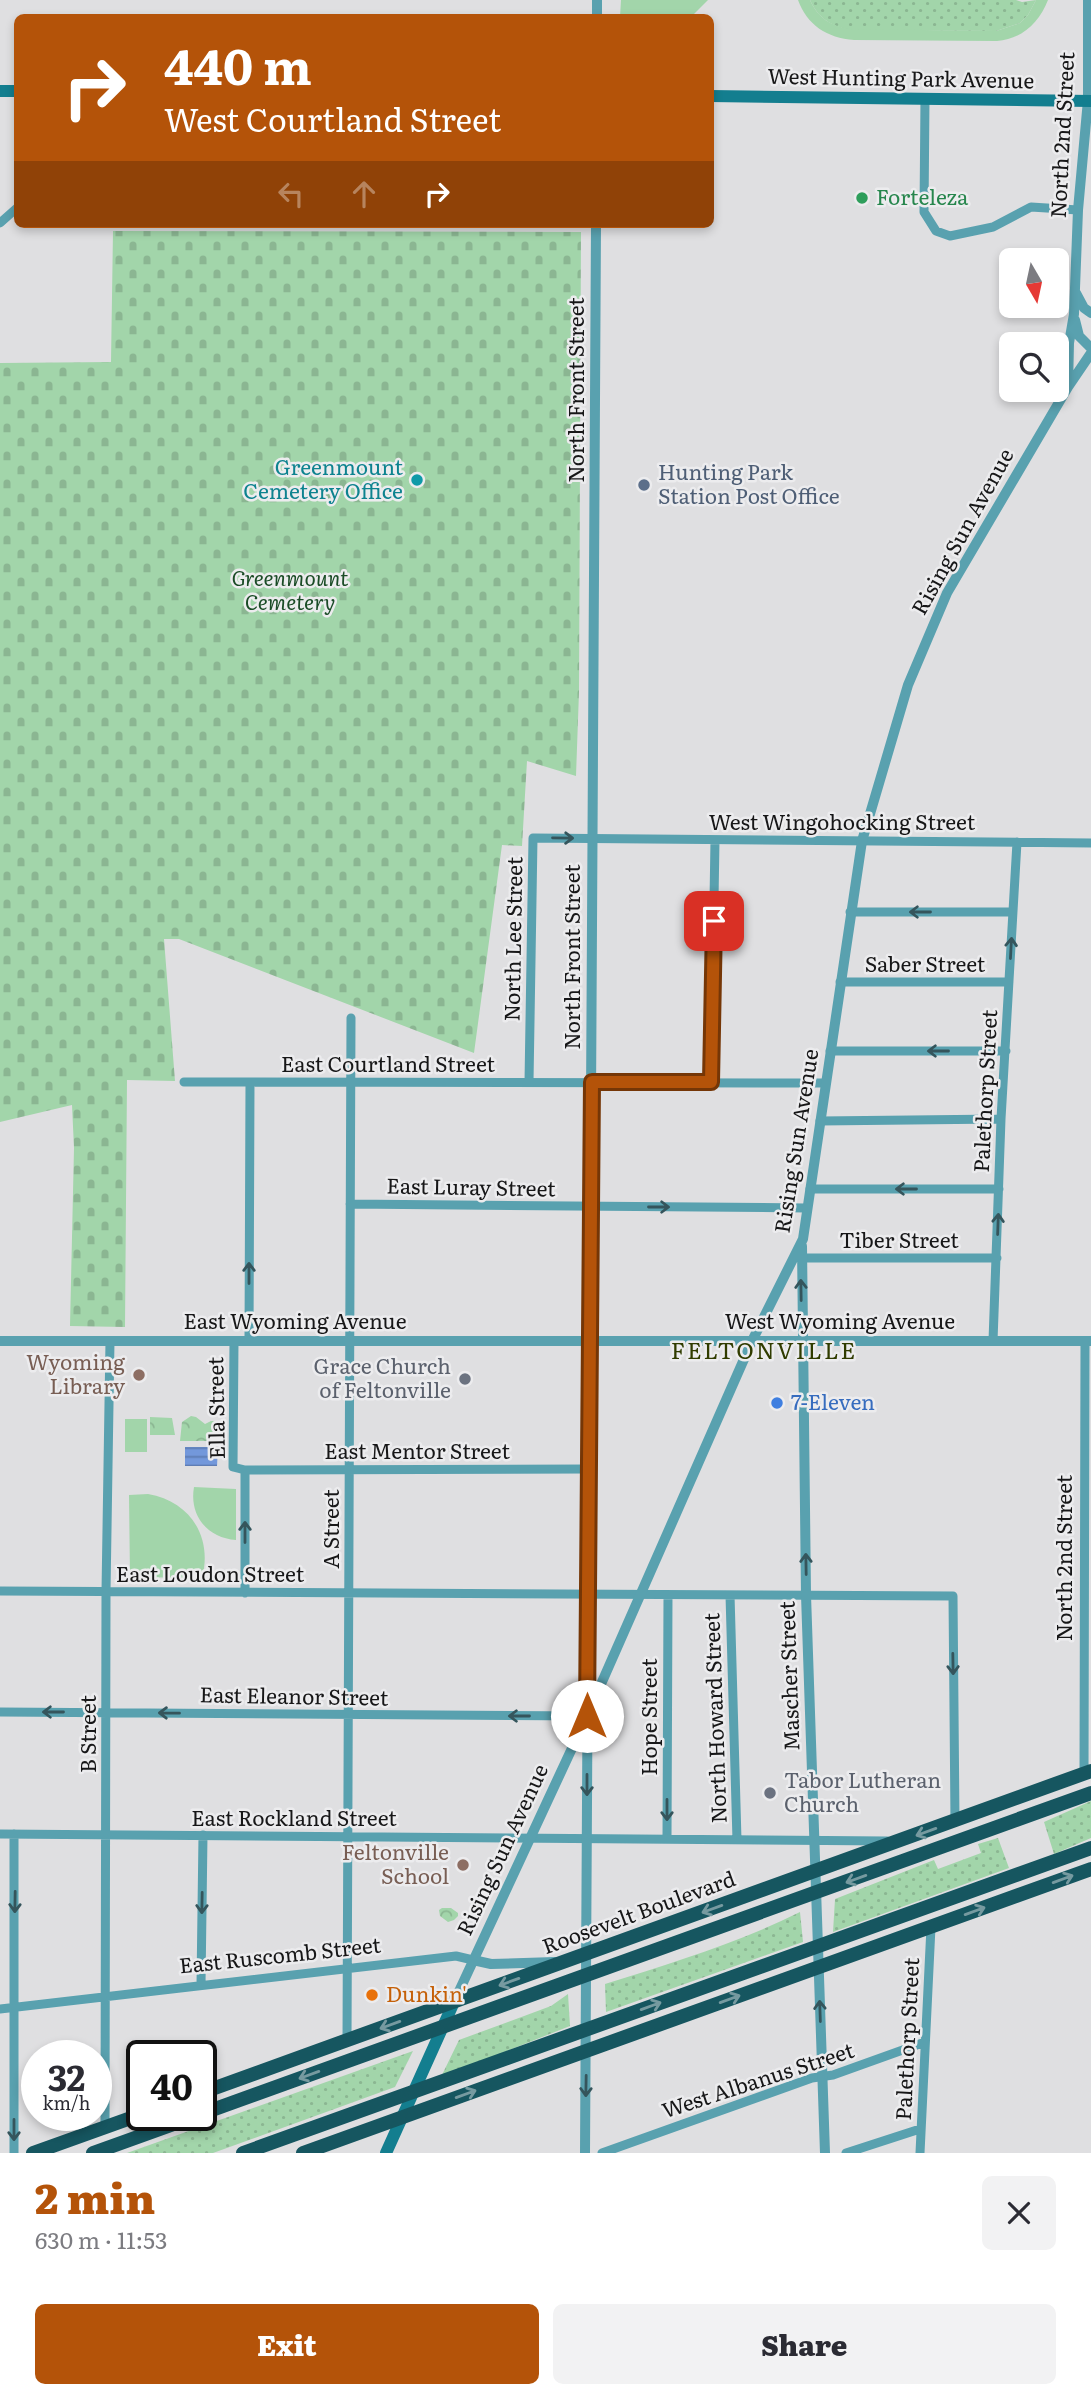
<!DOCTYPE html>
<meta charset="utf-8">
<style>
body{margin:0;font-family:Literata,serif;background:#f2f2f3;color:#2b2b33;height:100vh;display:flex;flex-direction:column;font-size:26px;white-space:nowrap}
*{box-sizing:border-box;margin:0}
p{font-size:23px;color:#7c7c81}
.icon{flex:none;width:38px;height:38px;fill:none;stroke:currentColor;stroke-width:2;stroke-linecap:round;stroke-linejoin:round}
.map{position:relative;height:2153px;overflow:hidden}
.panel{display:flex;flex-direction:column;background:#fff;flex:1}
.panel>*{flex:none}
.guide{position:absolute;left:14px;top:14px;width:700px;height:214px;border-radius:10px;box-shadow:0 4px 10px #0003;background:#b45309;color:#fff;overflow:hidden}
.needle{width:46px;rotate:171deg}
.controls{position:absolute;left:999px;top:248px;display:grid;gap:14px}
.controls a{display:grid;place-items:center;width:70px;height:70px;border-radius:10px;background:#fff;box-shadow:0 4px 10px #0003;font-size:35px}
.speed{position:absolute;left:21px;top:2040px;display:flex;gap:14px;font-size:35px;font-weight:700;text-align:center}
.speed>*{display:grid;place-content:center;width:91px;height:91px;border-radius:50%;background:#fff;box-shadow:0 4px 10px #0003;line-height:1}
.speed small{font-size:18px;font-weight:400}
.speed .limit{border:4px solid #111;border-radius:10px;background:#fff;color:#111}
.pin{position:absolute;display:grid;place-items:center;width:60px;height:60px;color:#fff;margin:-30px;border-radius:14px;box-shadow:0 4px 10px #0006}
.me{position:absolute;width:77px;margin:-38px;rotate:0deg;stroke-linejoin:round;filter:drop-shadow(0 0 5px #0008)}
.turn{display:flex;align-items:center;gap:24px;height:147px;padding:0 35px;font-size:32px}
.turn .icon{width:91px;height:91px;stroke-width:2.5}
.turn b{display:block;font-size:49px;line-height:60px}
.lanes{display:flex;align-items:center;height:66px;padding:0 35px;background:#0003;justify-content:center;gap:35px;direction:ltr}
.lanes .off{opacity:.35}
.round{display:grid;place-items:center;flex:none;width:74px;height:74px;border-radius:10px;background:#f2f2f3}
.headline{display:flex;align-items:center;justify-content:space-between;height:119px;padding:0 35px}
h1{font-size:42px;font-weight:800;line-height:52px;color:#b45309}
.primary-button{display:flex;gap:14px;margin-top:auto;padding:14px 35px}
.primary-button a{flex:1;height:80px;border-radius:10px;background:#b45309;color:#fff;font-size:28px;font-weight:800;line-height:80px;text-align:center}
.primary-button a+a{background:#f2f2f3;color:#2b2b33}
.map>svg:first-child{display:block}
.grass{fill:url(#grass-dots)}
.cemetery{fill:url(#cemetery-stones)}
.park{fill:url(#park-crowns)}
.garden{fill:#a2d5aa}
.water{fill:url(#water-rules)}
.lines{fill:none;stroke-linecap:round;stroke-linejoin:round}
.minor{stroke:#59a1af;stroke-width:9}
.tertiary{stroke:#59a1af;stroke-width:10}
.secondary{stroke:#137e8f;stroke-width:12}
.trunk{stroke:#165660;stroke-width:14}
.oneway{stroke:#35555c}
.oneway2{stroke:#769aa0}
.route-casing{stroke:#753606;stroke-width:18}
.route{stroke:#b45309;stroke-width:12}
.leisure-dot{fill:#2e9e5b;stroke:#ececee;stroke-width:2.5}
.culture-dot{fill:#0f9aa8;stroke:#ececee;stroke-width:2.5}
.service-dot{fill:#5c6f8a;stroke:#ececee;stroke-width:2.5}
.education-dot{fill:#8d6e63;stroke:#ececee;stroke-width:2.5}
.worship-dot{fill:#6b7280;stroke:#ececee;stroke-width:2.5}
.shop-dot{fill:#3f7fe0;stroke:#ececee;stroke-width:2.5}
.food-dot{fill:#e8710a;stroke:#ececee;stroke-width:2.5}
.labels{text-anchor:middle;stroke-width:5;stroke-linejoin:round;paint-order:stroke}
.street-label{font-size:21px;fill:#171718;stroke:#ececee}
.leisure-label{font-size:21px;fill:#27864d;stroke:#ececee;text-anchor:start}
.culture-label{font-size:21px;fill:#0d838f;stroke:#ececee;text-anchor:end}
.service-label{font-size:21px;fill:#4e5e75;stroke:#ececee;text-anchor:start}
.park-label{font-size:21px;font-style:italic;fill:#1a4c26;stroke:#ececee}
.education-label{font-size:21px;fill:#785e54;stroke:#ececee;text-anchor:end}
.worship-label{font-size:21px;fill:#5b616d;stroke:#ececee;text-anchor:end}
.shop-label{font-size:21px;fill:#366cbe;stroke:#ececee;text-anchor:start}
.food-label{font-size:21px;fill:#c56008;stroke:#ececee;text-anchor:start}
.neighbourhood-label{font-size:23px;letter-spacing:2px;fill:#303c00;stroke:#ececee}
</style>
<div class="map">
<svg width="1091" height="2153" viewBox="0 0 1091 2153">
<defs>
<pattern id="grass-dots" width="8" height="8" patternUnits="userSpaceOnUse" patternTransform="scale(1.75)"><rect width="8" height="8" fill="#a2d5aa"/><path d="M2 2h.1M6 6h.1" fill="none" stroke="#8bb692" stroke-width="1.8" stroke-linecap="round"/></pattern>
<pattern id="cemetery-stones" width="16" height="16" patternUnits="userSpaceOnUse" patternTransform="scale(1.75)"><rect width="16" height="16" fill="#a2d5aa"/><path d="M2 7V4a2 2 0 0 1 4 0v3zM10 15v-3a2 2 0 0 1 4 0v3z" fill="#8bb692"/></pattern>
<pattern id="park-crowns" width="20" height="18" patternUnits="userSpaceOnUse" patternTransform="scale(1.75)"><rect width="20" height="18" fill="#a2d5aa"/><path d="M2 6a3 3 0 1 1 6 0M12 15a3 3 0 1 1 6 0" fill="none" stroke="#8bb692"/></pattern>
<pattern id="water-rules" width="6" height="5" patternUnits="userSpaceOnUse" patternTransform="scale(1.75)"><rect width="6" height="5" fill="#7398db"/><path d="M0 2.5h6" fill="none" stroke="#5d7bb1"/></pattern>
</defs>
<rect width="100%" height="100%" fill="#dfdfe1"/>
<path class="grass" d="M810 0H1016L1022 2 1036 0 1028 15 1020 23 996 31 850 30C831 26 818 18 810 0Z
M1091 1801V1838L1054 1854 1044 1822Z
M998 1838 1009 1868 833 1932 835 1899 934 1860 938 1869 981 1853 978 1844Z
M800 1912 803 1942 606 2012 605 1984C671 1963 738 1943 800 1912Z
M568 1994 570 2026 441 2077 459 2040 551 2006Z
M413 2051 395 2087 213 2153H127Z"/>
<path class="cemetery" d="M113 231 581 232 579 692 576 776 527 761 522 846 502 845 474 1053 179 939H164L175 1081 127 1080 125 1327 70 1326 74 1148 72 1105 0 1122V363L111 362Z"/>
<path class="park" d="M191 1416 196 1417 205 1424 211 1421H223L222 1441H180L182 1422Z
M150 1417 172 1418 175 1435H150Z
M442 1908H451L458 1913V1916L454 1920 448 1922 440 1916 439 1910Z"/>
<path class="garden" d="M621 0H708L690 18 620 17Z
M798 0H810C818 18 831 26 850 29L996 31 1020 23 1028 15 1036 0H1048C1039 23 1022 39 997 41L854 40C827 38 807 25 798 0Z
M125 1419H147V1452H125Z
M194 1487 236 1489V1540C207 1538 189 1515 194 1487Z
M148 1494C190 1501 213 1537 202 1578L130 1577 129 1495Z"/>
<path class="water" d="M185 1447H218L217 1466H185Z"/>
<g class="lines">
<path class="minor" d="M925 98 924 212 936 231 950 236 993 227 1031 207 1078 210
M0 223 18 207
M850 912H1013
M840 982H1009
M830 1051H1006
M184 1082 825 1083
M529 1082 533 838 1091 843
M711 1082 715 840
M820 1121 1001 1119
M810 1189H999
M350 1204 807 1208
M801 1258H997
M234 1341 233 1467 245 1470 589 1469
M249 1341 250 1082
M993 1341 1001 1119 1017 842
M245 1470V1593
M0 1591 953 1596 955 1822
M730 1595 737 1840
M0 1712 587 1716
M1084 1774 1085 1341
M0 1834 887 1841
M667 1839 668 1595
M201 1984 203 1835
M0 2009 456 1956 473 1960
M347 2040 351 1018
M105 2127 106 1592 110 1341
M14 2153V1834
M602 2153 812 2078 833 2075 925 2042
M846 2153 920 2129
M920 2153 931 1927"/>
<path class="tertiary" d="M597 18V0
M1076 293 1084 308 1091 313
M1075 320 1079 336 1091 348
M1068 387 1069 343 1074 314 1078 210 1088 100V0
M802 1246 806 1595 825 2153
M0 1341H1091
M473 1960 491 1964 555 1962
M454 2002 587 1716 752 1341 803 1239 862 841 908 685 947 593 1068 387 1091 353
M585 2153 596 224"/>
<path class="secondary" d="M0 91H18
M710 96 1091 101
M386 2153 454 2002"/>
<path class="trunk" d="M201 2093 1091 1771
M201 2114 1091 1793
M33 2153 142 2114
M93 2153 196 2116
M243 2153 1091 1848
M303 2153 1091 1869"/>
</g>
<defs><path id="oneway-shaft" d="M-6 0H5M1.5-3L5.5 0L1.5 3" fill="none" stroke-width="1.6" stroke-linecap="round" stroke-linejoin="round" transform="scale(1.75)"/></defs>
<g class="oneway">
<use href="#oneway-shaft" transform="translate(563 838) rotate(1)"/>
<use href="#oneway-shaft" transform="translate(920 912) rotate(180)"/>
<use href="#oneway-shaft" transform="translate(1011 948) rotate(-87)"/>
<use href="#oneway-shaft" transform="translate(938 1051) rotate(-180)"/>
<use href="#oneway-shaft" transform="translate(906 1189) rotate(180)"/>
<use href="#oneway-shaft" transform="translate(659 1207)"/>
<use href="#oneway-shaft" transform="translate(998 1224) rotate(-88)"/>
<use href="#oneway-shaft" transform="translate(249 1273) rotate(-90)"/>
<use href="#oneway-shaft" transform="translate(801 1290) rotate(-91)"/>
<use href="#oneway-shaft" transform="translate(245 1532) rotate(-90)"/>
<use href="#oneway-shaft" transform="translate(806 1564) rotate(-91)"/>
<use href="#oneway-shaft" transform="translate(953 1664) rotate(89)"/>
<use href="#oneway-shaft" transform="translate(53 1712) rotate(-180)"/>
<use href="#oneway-shaft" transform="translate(169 1713) rotate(-179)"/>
<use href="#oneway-shaft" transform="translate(519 1716) rotate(-180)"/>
<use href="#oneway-shaft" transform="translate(587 1785) rotate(90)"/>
<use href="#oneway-shaft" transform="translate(667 1810) rotate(90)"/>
<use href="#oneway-shaft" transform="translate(15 1902) rotate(91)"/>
<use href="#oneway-shaft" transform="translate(202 1903) rotate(91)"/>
<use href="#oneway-shaft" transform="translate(820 2011) rotate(-92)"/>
<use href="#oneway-shaft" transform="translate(586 2086) rotate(91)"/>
<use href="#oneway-shaft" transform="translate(14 2130) rotate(90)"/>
</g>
<g class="oneway2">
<use href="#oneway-shaft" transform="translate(926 1832) rotate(160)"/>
<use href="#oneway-shaft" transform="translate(856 1879) rotate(160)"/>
<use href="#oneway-shaft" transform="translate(1063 1879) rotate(-20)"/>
<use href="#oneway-shaft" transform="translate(712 1909) rotate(160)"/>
<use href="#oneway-shaft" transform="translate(975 1911) rotate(-20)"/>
<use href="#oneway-shaft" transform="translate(509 1982) rotate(160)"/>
<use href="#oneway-shaft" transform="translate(730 1999) rotate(-20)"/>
<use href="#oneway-shaft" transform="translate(651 2006) rotate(-20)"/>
<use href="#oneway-shaft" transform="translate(390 2025) rotate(160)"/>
<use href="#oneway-shaft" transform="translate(309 2075) rotate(160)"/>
<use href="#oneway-shaft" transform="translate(466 2094) rotate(-20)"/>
</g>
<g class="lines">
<defs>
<path id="route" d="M587 1716 592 1082H711L714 921"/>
</defs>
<use href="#route" class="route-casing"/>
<use href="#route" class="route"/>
</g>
<circle class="leisure-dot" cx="862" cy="198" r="7"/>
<circle class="culture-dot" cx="417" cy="480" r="7"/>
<circle class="service-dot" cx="644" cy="485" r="7"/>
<g class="education-dot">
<circle cx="139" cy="1375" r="7"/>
<circle cx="463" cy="1865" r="7"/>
</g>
<g class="worship-dot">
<circle cx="465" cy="1379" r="7"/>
<circle cx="770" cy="1793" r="7"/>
</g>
<circle class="shop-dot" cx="777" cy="1403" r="7"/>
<circle class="food-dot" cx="372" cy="1995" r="7"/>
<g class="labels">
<g class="street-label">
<text transform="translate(901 79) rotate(1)" y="7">West Hunting Park Avenue</text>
<text transform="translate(1063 135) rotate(-87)" y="7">North 2nd Street</text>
<text transform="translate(577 390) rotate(-90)" y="7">North Front Street</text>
<text transform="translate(963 532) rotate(-61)" y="7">Rising Sun Avenue</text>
<text x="842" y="830">West Wingohocking Street</text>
<text transform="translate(514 939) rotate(-89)" y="7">North Lee Street</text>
<text transform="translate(573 957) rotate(-90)" y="7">North Front Street</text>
<text x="925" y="972">Saber Street</text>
<text x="388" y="1072">East Courtland Street</text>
<text transform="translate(986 1091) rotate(-87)" y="7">Palethorp Street</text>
<text transform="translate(797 1141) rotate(-81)" y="7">Rising Sun Avenue</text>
<text transform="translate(471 1188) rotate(1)" y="7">East Luray Street</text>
<text x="899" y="1248">Tiber Street</text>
<text x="295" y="1329">East Wyoming Avenue</text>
<text x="840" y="1329">West Wyoming Avenue</text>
<text transform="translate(217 1408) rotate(-91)" y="7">Ella Street</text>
<text x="417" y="1459">East Mentor Street</text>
<text transform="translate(332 1529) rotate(-90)" y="7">A Street</text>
<text transform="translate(1065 1558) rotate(-90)" y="7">North 2nd Street</text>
<text x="210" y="1582">East Loudon Street</text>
<text transform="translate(790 1676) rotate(-92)" y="7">Mascher Street</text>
<text transform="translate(294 1697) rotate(1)" y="7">East Eleanor Street</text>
<text transform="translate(650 1717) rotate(-90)" y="7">Hope Street</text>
<text transform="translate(716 1718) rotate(-92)" y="7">North Howard Street</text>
<text transform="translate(89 1734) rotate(-90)" y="7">B Street</text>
<text x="294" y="1826">East Rockland Street</text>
<text transform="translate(503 1850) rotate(-65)" y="7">Rising Sun Avenue</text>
<text transform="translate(639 1913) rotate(-20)" y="7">Roosevelt Boulevard</text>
<text transform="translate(280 1956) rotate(-6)" y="7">East Ruscomb Street</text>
<text transform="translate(908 2039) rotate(-87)" y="7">Palethorp Street</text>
<text transform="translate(758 2081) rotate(-18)" y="7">West Albanus Street</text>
</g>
<g class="leisure-label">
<text x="876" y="205">Forteleza</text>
</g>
<g class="culture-label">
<text x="403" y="475">Greenmount<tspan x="403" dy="24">Cemetery Office</tspan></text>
</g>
<g class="service-label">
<text x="658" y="480">Hunting Park<tspan x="658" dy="24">Station Post Office</tspan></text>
</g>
<g class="park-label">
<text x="290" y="586">Greenmount<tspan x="290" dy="24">Cemetery</tspan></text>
</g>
<g class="education-label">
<text x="125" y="1370">Wyoming<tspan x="125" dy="24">Library</tspan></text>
<text x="449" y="1860">Feltonville<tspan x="449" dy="24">School</tspan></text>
</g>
<g class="worship-label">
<text x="451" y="1374">Grace Church<tspan x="451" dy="24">of Feltonville</tspan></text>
<text x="784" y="1788" text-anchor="start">Tabor Lutheran<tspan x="784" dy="24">Church</tspan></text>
</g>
<g class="shop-label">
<text x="791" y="1410">7-Eleven</text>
</g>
<g class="food-label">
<text x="386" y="2002">Dunkin'</text>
</g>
<g class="neighbourhood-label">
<text x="764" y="1359">FELTONVILLE</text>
</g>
</g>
</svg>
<div class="controls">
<a><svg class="needle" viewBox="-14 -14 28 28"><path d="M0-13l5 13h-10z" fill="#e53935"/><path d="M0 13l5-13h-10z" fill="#7c7c81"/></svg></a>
<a><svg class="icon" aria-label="search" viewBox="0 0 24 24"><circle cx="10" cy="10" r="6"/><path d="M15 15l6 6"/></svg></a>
</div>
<div class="speed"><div>32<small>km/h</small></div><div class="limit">40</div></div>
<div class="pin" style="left:714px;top:921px;background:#d93025"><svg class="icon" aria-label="arrive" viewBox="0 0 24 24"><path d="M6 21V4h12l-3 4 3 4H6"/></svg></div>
<svg class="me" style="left:587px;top:1716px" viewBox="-20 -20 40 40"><circle r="19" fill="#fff"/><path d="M0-13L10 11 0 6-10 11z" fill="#b45309"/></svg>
<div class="guide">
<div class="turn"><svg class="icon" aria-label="right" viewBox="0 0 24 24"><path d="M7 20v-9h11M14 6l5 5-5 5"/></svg><div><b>440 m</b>West Courtland Street</div></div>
<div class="lanes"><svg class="icon off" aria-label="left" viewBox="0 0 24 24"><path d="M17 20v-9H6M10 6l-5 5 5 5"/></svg><svg class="icon off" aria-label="ahead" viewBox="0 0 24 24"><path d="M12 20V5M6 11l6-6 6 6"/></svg><svg class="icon" aria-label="right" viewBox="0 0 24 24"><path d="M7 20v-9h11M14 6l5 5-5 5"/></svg></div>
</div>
</div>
<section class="panel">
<div class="headline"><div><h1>2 min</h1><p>630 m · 11:53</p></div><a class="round"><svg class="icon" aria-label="close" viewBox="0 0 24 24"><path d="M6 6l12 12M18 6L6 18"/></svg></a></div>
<div class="primary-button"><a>Exit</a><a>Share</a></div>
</section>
